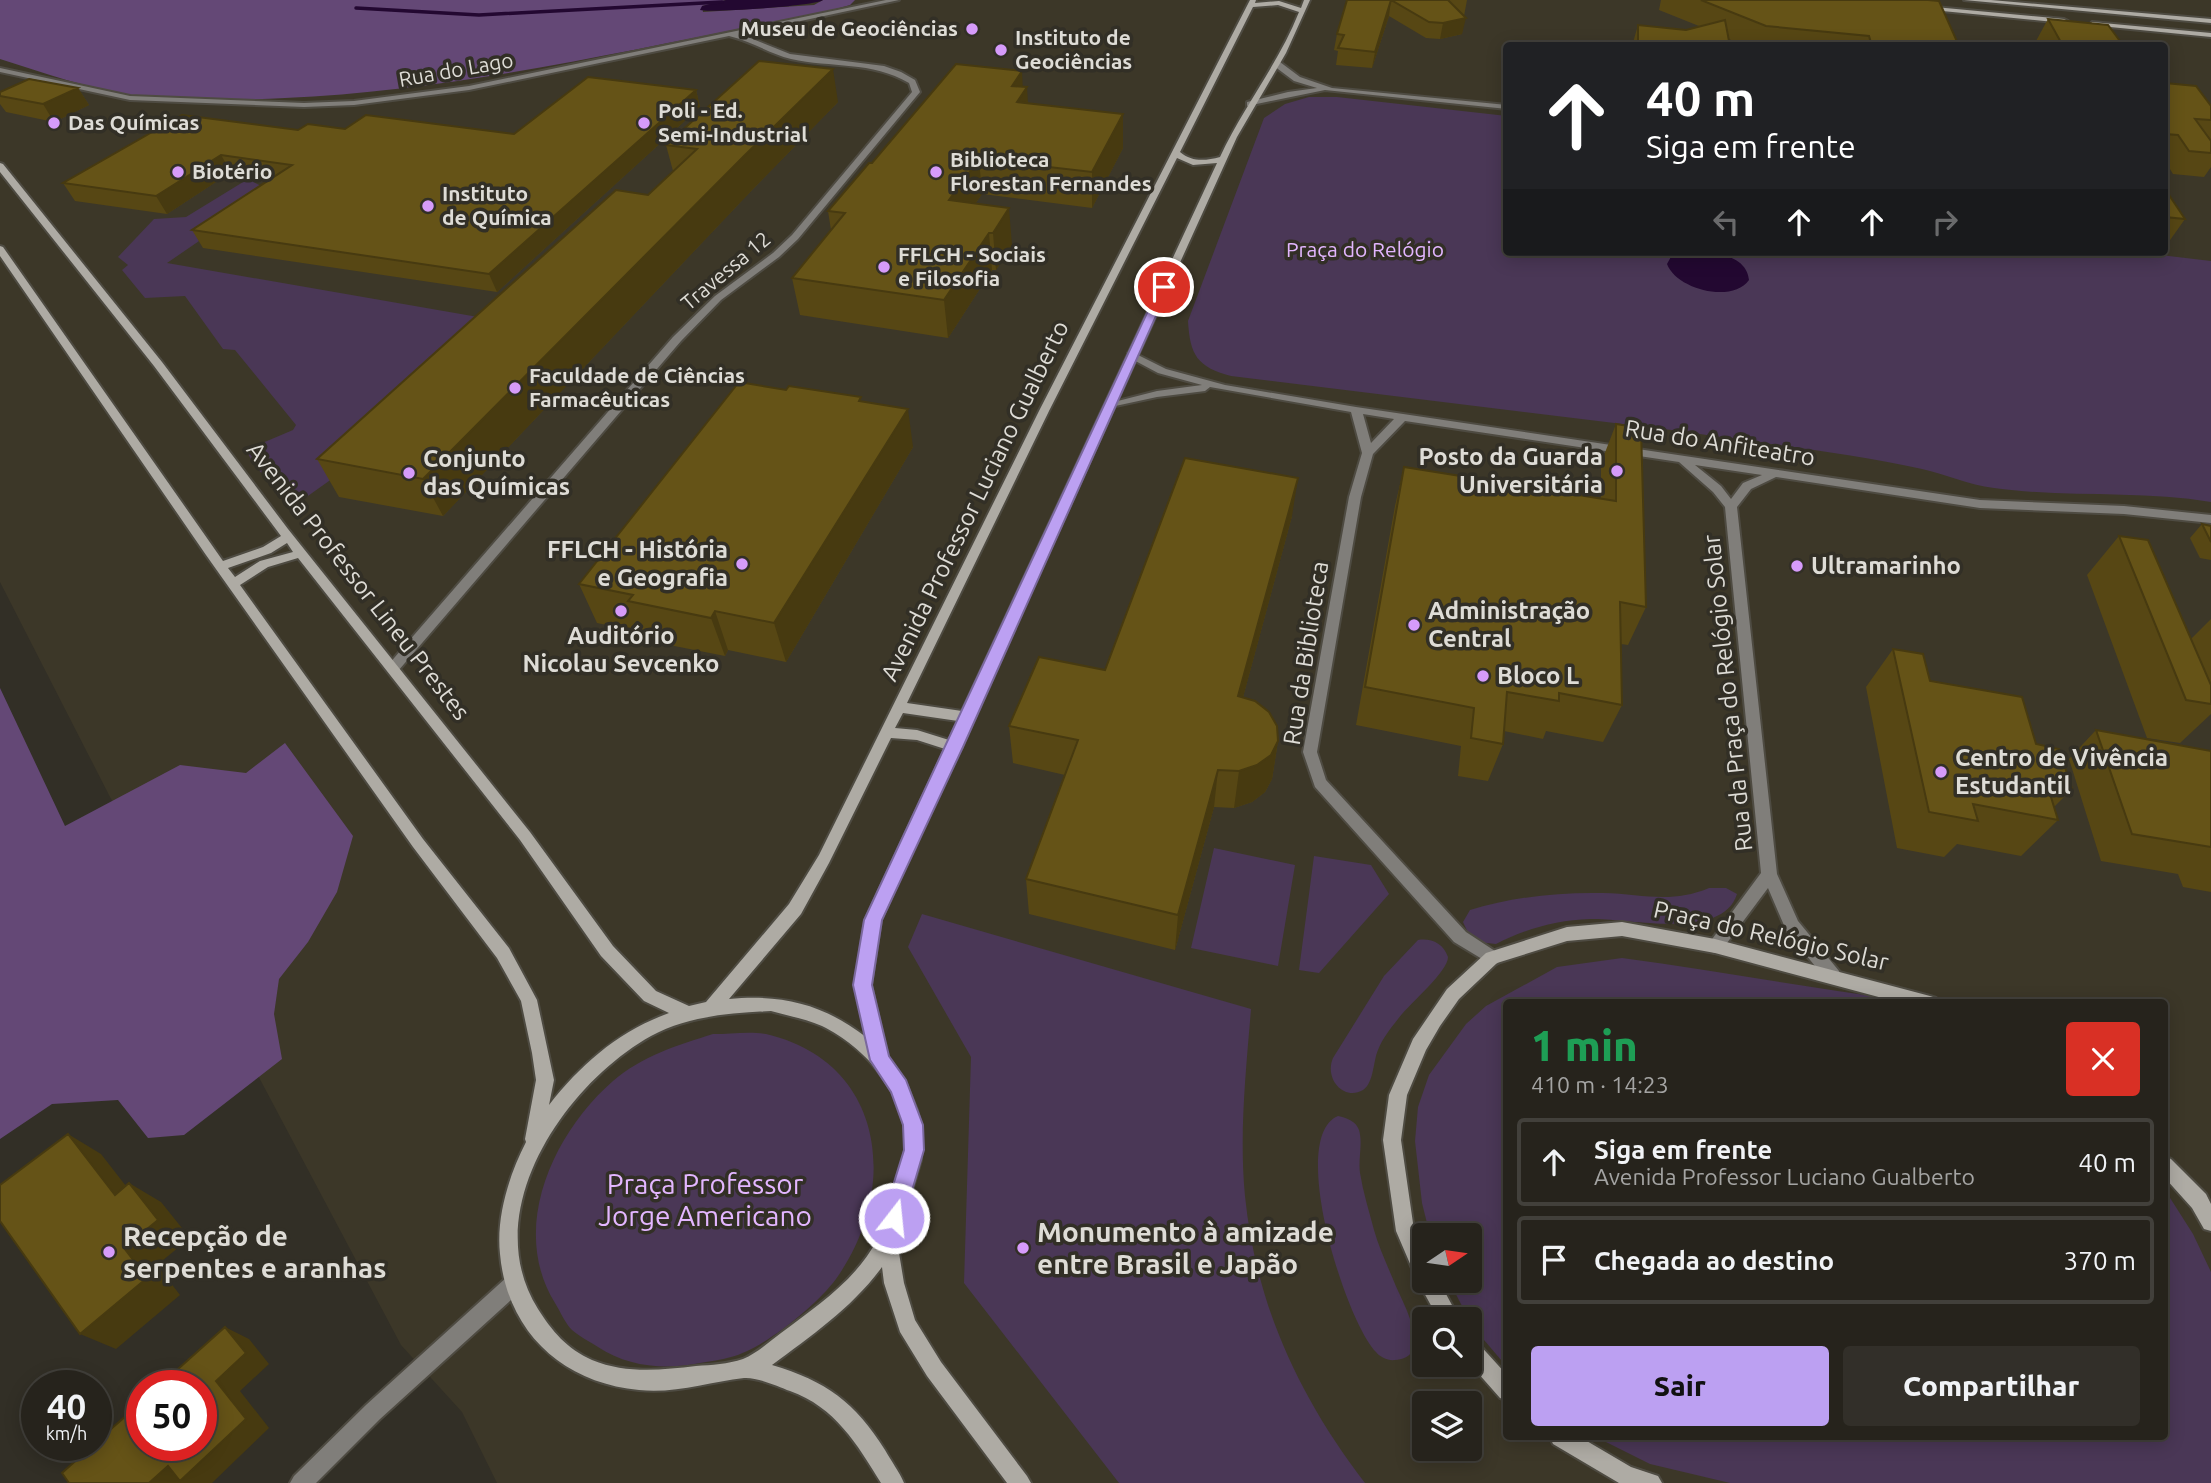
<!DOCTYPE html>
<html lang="pt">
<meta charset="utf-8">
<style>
body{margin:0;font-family:Ubuntu,sans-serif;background:#322f29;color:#f1f3f6;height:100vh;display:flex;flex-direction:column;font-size:26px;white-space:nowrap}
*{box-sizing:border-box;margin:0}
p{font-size:23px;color:#a4a4a3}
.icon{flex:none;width:38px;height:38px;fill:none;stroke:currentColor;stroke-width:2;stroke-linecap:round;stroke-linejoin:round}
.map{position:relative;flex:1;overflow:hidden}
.side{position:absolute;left:1503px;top:999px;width:665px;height:441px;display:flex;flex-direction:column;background:#26231c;border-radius:7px;box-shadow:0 4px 18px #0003,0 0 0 2px #42403b}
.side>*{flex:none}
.hud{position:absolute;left:1503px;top:42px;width:665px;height:214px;border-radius:7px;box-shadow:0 4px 18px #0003,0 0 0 2px #42403b;background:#202124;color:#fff;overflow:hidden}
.needle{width:46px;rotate:77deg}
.tools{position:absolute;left:1412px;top:1223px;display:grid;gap:14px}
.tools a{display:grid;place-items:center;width:70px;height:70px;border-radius:7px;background:#26231c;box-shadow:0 4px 18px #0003,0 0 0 2px #42403b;font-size:35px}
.speed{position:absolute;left:21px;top:1370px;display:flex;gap:14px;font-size:35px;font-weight:700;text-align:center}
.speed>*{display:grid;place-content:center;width:91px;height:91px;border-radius:50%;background:#26231c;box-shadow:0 4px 18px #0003,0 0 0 2px #42403b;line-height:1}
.speed small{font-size:18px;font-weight:400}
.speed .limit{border:10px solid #d22;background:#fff;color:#111}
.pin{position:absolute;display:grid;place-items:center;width:60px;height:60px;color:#fff;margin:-30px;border:4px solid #fff;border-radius:50%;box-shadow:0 2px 7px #0007}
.me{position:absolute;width:77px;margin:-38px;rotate:16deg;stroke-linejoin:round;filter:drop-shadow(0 0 5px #0008)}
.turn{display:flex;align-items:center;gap:24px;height:147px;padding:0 28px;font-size:32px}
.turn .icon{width:91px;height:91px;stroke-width:2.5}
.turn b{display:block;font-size:49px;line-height:60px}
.lanes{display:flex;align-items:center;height:66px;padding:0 28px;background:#0003;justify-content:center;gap:35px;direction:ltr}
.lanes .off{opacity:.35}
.round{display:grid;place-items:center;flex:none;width:74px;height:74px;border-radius:7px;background:#322f29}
.head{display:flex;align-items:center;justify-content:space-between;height:119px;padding:0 28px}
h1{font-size:42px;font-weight:800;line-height:52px;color:#1e9e55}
.action{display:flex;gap:14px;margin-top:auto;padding:14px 28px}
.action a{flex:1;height:80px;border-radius:7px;background:#bca0f2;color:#111;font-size:28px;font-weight:800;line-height:80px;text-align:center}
.action a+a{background:#322f29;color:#f1f3f6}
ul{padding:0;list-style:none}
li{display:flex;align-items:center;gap:21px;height:88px;margin:0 14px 10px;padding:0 14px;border:4px solid #42403b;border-radius:7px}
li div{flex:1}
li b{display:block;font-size:26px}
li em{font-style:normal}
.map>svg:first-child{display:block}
.built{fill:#3c3728;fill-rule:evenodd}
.green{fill:#4a3756}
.forest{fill:#644876}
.water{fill:#230831}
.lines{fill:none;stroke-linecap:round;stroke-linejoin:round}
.stream{stroke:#230831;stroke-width:3.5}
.street-casing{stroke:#4e4b42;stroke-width:4}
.secondary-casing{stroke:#4e4b42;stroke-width:4}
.street{fill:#807e7a;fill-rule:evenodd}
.secondary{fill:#aeaba4;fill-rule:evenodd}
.wall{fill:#574714}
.shaded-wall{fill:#473a10}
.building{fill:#655317;stroke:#473a10;stroke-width:2}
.route{fill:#bca0f2;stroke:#7a689d;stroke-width:2}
.poi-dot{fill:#d69bfa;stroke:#322f26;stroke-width:2.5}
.labels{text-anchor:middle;stroke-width:7;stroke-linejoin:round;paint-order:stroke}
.far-poi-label{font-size:21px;font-weight:bold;fill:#dedcd6;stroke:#322f26;text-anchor:start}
.far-street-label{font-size:21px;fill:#dedcd6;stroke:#322f26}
.far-park-label{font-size:21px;fill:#e3b6ff;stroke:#322f26}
.street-label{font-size:24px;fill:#dedcd6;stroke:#322f26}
.poi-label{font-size:24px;font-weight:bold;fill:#dedcd6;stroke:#322f26;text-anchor:start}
.near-park-label{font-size:28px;fill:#e3b6ff;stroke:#322f26}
.near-poi-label{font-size:28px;font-weight:bold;fill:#dedcd6;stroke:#322f26;text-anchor:start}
</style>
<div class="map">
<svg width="2211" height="1483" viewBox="0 0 2211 1483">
<rect width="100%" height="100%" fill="#322f26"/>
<path class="built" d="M0 0H2211V1483H497L462 1412 401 1345 109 795 0 582ZM1507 46H2165V252H1507ZM1507 1003H2165V1437H1507ZM1424 1236H1470V1281H1424ZM1424 1320H1470V1365H1424ZM1424 1404H1470V1449H1424Z"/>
<path class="green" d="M1309 97H1337L1507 116V252H2135L2211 261V502C2139 490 2066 498 1994 488 1968 485 1946 474 1922 469 1842 451 1761 444 1680 431L1231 376C1197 367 1190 355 1188 321L1264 118 1285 104Z
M248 179 261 186 275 189 167 263 501 321 336 476 291 508 253 463 246 450 293 430 296 425 235 350 223 349 185 296 145 298 122 270 128 265 118 257 154 219 186 217Z
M1214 848 1295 865 1278 966 1191 948Z
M1314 856 1371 865 1389 894 1319 973 1299 970Z
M1709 888H1726L1737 894C1722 942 1626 917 1590 919 1557 920 1525 929 1496 944L1478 942 1470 937 1463 922 1470 910C1513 897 1559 892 1603 893 1643 894 1671 904 1709 888Z
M922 914 1251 1009C1246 1071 1239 1134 1245 1196 1256 1305 1299 1397 1365 1483H1119L964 1283 971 1057 908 947Z
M1418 940C1431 938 1443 943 1448 957 1448 972 1409 1004 1398 1019 1391 1028 1382 1039 1378 1050 1373 1061 1374 1083 1363 1090 1344 1101 1324 1079 1333 1058L1384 976Z
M1622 958C1713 970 1803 987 1894 999L1904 1003H1507V1367L1473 1327 1449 1281H1470V1236L1430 1235 1422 1203 1415 1141 1418 1107 1429 1075 1466 1024 1486 1006 1557 967Z
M713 1034C730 1034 750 1031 766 1034 886 1062 900 1189 836 1279 816 1306 763 1349 731 1357 721 1360 710 1361 700 1363 665 1370 628 1367 598 1347 590 1342 579 1336 572 1330 565 1323 560 1311 555 1303 509 1229 553 1133 613 1081 642 1056 678 1045 713 1034Z
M1338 1116C1347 1118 1356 1121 1359 1130 1363 1143 1358 1159 1360 1173 1363 1192 1369 1211 1374 1230 1379 1248 1388 1267 1395 1284 1402 1301 1435 1358 1395 1360 1388 1361 1380 1357 1376 1352 1346 1322 1287 1137 1338 1116Z
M2165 1190 2193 1234 2211 1272V1483H1730L1650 1464 1596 1437H2165Z"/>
<path class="forest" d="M0 0H726L702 6 703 12 814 5 823 0H855L850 5 822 13C644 46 467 90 285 98 236 100 182 103 132 95 87 88 44 73 0 59Z
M0 688 65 826 180 765 246 773 285 743 353 836 337 892 308 942 279 979 274 1014 282 1059 184 1135 148 1138 118 1100 52 1104 0 1139Z"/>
<path class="water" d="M726 0H823C816 6 710 13 700 10L702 6Z
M1680 252C1702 252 1746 250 1749 280 1732 304 1676 289 1667 264L1672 255Z"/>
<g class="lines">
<path class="stream" d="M356 8 479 15 722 2"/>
<defs>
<path id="street" d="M886 0H899L740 34 790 54 884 66 901 72 915 80 920 92 798 239 779 257 721 300 681 341 398 671H388L386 668 388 665 673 337 715 296 773 253 792 235 912 92 909 83C872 61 831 68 791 59 770 54 751 41 729 36L469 90 354 105 304 107 130 100 0 72V68L130 96 304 103 354 101 469 86Z
M1274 62H1280L1300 77 1332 88 1507 105V109L1325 90 1247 106V102L1288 92 1317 88 1294 81 1274 66Z
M1132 352 1166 369 1225 385 1356 407 1980 500 2124 506 2211 515V523L2124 514 1980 508 1776 477 1751 489 1737 507 1777 874 1798 921 1839 971 1841 976 1839 981 1833 983 1827 981 1786 930 1768 888 1721 951 1715 953 1709 951 1707 946 1761 873 1725 507 1713 492 1679 462 1405 421 1373 454 1361 497 1317 752 1326 780 1466 932 1498 953 1500 958 1498 963 1492 965 1454 942 1315 787 1303 752 1349 497 1362 453 1351 412 1210 387 1205 391 1157 397 1106 408V404L1157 391 1202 385 1158 373 1128 357V353ZM1363 414 1394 419 1371 443ZM1695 465 1762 475 1743 483 1731 499 1721 486Z
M514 1274 521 1277 524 1284 521 1291 380 1419 316 1483H290L294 1476 366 1405 507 1277Z"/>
<path id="secondary" d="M1250 0H1256L1255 3 1279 1 1301 8 1304 0H1310L1286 53 1237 137 961 745 962 747 957 752 881 920 871 985 888 1059 907 1086 917 1110 922 1129 921 1160 897 1241 904 1283 915 1320 941 1362 1027 1476 1031 1483H1007L927 1376 900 1332 884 1283 882 1267C853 1307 811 1336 772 1365 826 1381 855 1402 885 1450 891 1461 899 1471 904 1483H881C857 1444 835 1407 790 1391 777 1386 757 1377 744 1378 709 1382 674 1394 639 1390 563 1383 507 1332 500 1254 496 1217 509 1175 526 1142L525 1139 536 1080 532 1053 521 1001 497 958 413 847 206 555 0 256V246L3 247 223 561 263 547 281 536 154 366 0 172V163L3 164 162 362 288 529 530 832 613 946 656 991 689 1006 706 1002 789 904 819 855 1039 411ZM1278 5 1299 12C1279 63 1243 107 1220 157 1205 161 1192 162 1180 152L1253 7ZM1177 158 1193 165 1217 163 962 711 907 703 1049 411ZM287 543 293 552 260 561 235 577 228 568 271 553ZM298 558 520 840 601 956 644 1001 669 1013C619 1031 581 1064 549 1105L554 1080 537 1000 509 948 423 839 240 585 268 567ZM903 713 958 721 949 740 917 730 895 728ZM891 738 917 740 945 749 865 920 855 985 866 1037C823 1004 782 994 729 999L801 914 829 863ZM771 1011C788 1016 806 1019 822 1026 867 1048 910 1098 905 1150 903 1166 896 1180 891 1195 886 1210 885 1226 877 1240 856 1280 817 1306 781 1333 769 1342 757 1353 743 1359 728 1364 712 1365 696 1366 661 1370 626 1374 592 1360 567 1349 552 1331 538 1309 477 1212 565 1084 651 1036 688 1016 730 1013 771 1011Z
M1964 0H1991L2211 19V23Z
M1924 6 2064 19 2068 21 2064 23 1922 9Z
M2092 22 2211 33V37L2090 25Z
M1622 922 1715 939 1930 996 1936 998 1938 1003H1901L1715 953 1622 936 1567 941 1497 963 1459 999 1440 1026 1426 1050 1407 1095 1401 1140 1414 1230 1424 1253V1281H1439L1460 1320H1439L1417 1280 1396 1231 1383 1140 1389 1095 1413 1039 1447 989 1486 953 1567 927Z
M2165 1156 2171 1159 2206 1194 2211 1204V1231L2204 1229 2192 1208 2165 1178Z
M1470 1339 1477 1342 1507 1375V1401L1500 1398 1470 1364Z
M1550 1437H1580L1631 1467 1658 1476 1662 1483H1619L1553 1444Z"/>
</defs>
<use href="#street" class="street-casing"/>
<use href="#secondary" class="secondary-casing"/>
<use href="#street" class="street"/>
<use href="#secondary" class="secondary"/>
</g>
<path class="wall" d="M1347 0H1467L1464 16 1462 34 1440 39 1426 38 1389 16 1372 68 1336 65 1338 51 1334 50 1337 34Z
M1661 0H1928L1959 46H1744L1729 39 1730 46H1632L1638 25 1686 30 1699 26 1659 10Z
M2048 19 2120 41 2133 46H2039L2036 41Z
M2165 83 2211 106V167L2204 177 2173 174 2165 161Z
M1023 87 1028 103 1123 148 1092 208 982 194 975 204 1012 245 996 270H992L948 338 800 315 792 278 831 230 828 211Z
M78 88 89 105 54 122 6 112 0 104V92Z
M696 90 700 107 497 292 203 248 192 230 271 178 231 172 167 214 75 201 63 183 298 130 345 129 514 134Z
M838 102 752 190 443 516 339 497 317 459 648 195 673 171 666 145Z
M2165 189 2185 219 2168 243H2165Z
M862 402 913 447 786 662 728 650 725 656 644 640 641 632 597 623 579 584Z
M1616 424 1646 607 1628 645 1621 644 1622 705 1603 742 1546 731 1543 739 1504 731 1503 744 1488 781 1458 776 1461 746 1356 725 1395 506 1404 467 1601 499V463Z
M1292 516 1243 697 1278 741 1272 779 1265 792 1252 802 1234 808 1214 807 1175 950 1029 914 1026 879 1065 775 1013 763 1009 726 1105 670Z
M2202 524 2211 526V560L2200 558 2190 538Z
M2119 536 2191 639 2211 619V714L2180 743 2147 738 2087 575Z
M1893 649 1930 681 2036 744 2072 789 2054 807 2058 820 2021 856 1957 844 1944 857 1897 848 1866 687Z
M2096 730 2211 751V892L2183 887 2178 874 2101 861 2069 759Z"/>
<path class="shaded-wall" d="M1391 0 1389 16 1372 68 1375 52Z
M1466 18 1462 34 1440 39 1443 23Z
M833 69 838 102 752 190 443 516 423 479 745 155Z
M1022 71 1023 93 1027 87 1029 122 1014 120 1012 86Z
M78 88 89 105 54 122 43 104Z
M696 90 700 107 497 292 489 274Z
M1123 114V148L1092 208V172Z
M221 155 231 172 167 214 156 196Z
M979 159 982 194 952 237 949 200Z
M1009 208 1012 245 996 270 993 233Z
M989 233 992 270 948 338 944 300Z
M908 409 913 447 786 662 774 623Z
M1298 478 1292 516 1233 734 1238 696Z
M715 611 728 650 725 656 711 618Z
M1278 741 1272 779 1265 792 1252 802 1234 808 1239 771Z
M1218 770 1214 807 1175 950 1178 915Z
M68 1134 101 1154 147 1213 115 1195Z
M129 1183 161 1202 190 1238 157 1265 180 1295 116 1349 80 1334 124 1248Z
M225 1327 249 1339 269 1364 240 1391 269 1428 212 1483H149Z"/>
<path class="building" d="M1347 0H1448L1466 18 1443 23 1429 22 1391 0 1375 52 1338 48 1344 35 1337 34Z
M1701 0H1928L1939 1 1959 46H1872L1869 36 1766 26Z
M2048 19 2108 25 2120 41 2131 42 2133 46H2063Z
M1725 20 1730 46H1638V25L1686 30Z
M759 61 833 69 745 155 423 479 317 459 616 190 648 195 697 149 666 145Z
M956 64 1022 71 1012 86 1027 87 1017 102 1123 114 1092 172 979 159 949 200 1009 208 993 233H989L944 300 792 278 845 213 828 211 869 163H872Z
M588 77 696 90 489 274 192 230 292 165 221 155 156 196 63 183 182 115 298 130 308 124 345 129 366 115 514 134Z
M29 79 78 88 43 104 0 96V92Z
M2165 83 2196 86 2211 106V120L2195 119 2211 141V153L2189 151 2178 135 2165 134Z
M2165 189 2185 219 2165 217Z
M739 382 786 390 789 386 861 397 859 401 908 409 774 623 715 611 711 618 628 601 633 595 579 584Z
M1616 424 1641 428 1646 607 1620 602 1622 705 1559 693V701L1507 692 1503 744 1471 738 1474 708 1365 687 1404 467 1616 501Z
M1185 458 1298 478 1238 696 1255 701 1269 712 1277 726 1278 741 1271 755 1257 765 1239 771 1218 770 1178 915 1026 879 1078 740 1009 726 1039 657 1105 670Z
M2202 524 2211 526V542Z
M2119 536 2148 540 2211 685V704L2186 700Z
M1893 649 1923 654 1930 681 2022 697 2036 744 2059 749 2072 789 2047 784 2058 820 1973 804 1978 821 1929 812Z
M2096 730 2211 751V847L2132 834Z
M68 1134 115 1195 129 1183 158 1220 124 1248 147 1278 80 1334 0 1221V1185Z
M225 1327 246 1353 216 1381 246 1419 180 1481 168 1466 149 1483H69L62 1473 92 1446H96V1442L142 1402V1446H201V1386H159Z"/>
<path class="route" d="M1160 285 1169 287 963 747 882 920 872 985 889 1056 906 1080 923 1125 924 1150 904 1218 901 1225 894 1228 886 1225 883 1218 904 1150 903 1125 891 1092 870 1060 853 985 864 920Z"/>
<g class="poi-dot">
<circle cx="972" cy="29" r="7"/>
<circle cx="1001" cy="50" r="7"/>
<circle cx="54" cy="123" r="7"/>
<circle cx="644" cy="123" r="7"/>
<circle cx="178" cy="172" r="7"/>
<circle cx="936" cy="172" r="7"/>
<circle cx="428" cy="206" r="7"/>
<circle cx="884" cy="267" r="7"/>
<circle cx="515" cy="388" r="7"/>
<circle cx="1617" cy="471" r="7"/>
<circle cx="409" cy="473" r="7"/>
<circle cx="742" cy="564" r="7"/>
<circle cx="1797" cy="566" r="7"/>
<circle cx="621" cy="611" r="7"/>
<circle cx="1414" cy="625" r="7"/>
<circle cx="1483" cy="676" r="7"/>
<circle cx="1941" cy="772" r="7"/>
<circle cx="1023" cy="1248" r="7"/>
<circle cx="109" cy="1252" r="7"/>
</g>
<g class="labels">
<g class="far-poi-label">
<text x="958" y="36" text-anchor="end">Museu de Geociências</text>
<text x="1015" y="45">Instituto de<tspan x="1015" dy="24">Geociências</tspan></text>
<text x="658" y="118">Poli - Ed.<tspan x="658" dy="24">Semi-Industrial</tspan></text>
<text x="68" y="130">Das Químicas</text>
<text x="950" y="167">Biblioteca<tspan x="950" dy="24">Florestan Fernandes</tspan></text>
<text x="192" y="179">Biotério</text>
<text x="442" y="201">Instituto<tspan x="442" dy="24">de Química</tspan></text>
<text x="898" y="262">FFLCH - Sociais<tspan x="898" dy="24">e Filosofia</tspan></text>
<text x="529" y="383">Faculdade de Ciências<tspan x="529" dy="24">Farmacêuticas</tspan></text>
</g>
<g class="far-street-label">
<text transform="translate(456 70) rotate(-10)" y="7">Rua do Lago</text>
<text transform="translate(726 271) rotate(-40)" y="7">Travessa 12</text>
</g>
<g class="far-park-label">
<text x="1365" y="257">Praça do Relógio</text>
</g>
<g class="street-label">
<text transform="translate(1720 443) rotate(9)" y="8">Rua do Anfiteatro</text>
<text transform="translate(975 501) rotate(-64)" y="8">Avenida Professor Luciano Gualberto</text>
<text transform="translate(358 581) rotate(52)" y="8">Avenida Professor Lineu Prestes</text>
<text transform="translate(1306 653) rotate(-81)" y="8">Rua da Biblioteca</text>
<text transform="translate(1728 693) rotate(-96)" y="8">Rua da Praça do Relógio Solar</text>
<text transform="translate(1771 936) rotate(13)" y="8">Praça do Relógio Solar</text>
</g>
<g class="poi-label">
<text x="1603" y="465" text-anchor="end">Posto da Guarda<tspan x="1603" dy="28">Universitária</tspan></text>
<text x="423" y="467">Conjunto<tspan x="423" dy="28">das Químicas</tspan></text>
<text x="728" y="558" text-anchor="end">FFLCH - História<tspan x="728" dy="28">e Geografia</tspan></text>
<text x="1811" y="574">Ultramarinho</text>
<text x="1428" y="619">Administração<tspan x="1428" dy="28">Central</tspan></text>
<text x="621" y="644" text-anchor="middle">Auditório<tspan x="621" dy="28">Nicolau Sevcenko</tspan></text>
<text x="1497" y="684">Bloco L</text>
<text x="1955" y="766">Centro de Vivência<tspan x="1955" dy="28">Estudantil</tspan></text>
</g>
<g class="near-park-label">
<text x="705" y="1194">Praça Professor<tspan x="705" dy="32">Jorge Americano</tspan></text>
</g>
<g class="near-poi-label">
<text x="1037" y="1242">Monumento à amizade<tspan x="1037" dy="32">entre Brasil e Japão</tspan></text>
<text x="123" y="1246">Recepção de<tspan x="123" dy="32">serpentes e aranhas</tspan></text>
</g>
</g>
</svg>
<div class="tools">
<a><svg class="needle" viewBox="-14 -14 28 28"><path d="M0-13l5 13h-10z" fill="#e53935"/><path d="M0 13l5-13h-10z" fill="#a4a4a3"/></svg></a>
<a><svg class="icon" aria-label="search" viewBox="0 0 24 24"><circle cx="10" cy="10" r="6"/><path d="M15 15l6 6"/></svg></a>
<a><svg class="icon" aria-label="layers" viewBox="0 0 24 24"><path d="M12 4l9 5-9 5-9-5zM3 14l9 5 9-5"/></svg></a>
</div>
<div class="speed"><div>40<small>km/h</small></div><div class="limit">50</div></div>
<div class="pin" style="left:1164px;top:287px;background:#d93025"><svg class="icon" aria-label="arrive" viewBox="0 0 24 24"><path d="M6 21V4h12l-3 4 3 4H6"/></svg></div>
<svg class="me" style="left:894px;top:1218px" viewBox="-20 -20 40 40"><circle r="17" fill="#bca0f2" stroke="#fff" stroke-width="3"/><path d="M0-11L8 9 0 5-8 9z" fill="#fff"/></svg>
<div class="hud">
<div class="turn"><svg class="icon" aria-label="ahead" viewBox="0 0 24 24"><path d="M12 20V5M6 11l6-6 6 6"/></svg><div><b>40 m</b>Siga em frente</div></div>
<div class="lanes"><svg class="icon off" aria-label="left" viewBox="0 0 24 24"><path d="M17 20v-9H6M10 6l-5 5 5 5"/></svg><svg class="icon" aria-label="ahead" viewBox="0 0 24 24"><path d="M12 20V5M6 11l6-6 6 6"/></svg><svg class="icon" aria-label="ahead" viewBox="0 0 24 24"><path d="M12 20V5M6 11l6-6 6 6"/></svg><svg class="icon off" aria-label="right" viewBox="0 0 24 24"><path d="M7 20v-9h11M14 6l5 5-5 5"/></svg></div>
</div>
<section class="side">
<div class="head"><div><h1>1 min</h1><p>410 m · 14:23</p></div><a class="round" style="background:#d93025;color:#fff"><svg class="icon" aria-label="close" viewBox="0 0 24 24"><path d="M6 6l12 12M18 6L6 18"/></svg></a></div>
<ul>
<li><svg class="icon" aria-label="ahead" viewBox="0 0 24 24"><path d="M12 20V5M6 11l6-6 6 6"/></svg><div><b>Siga em frente</b><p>Avenida Professor Luciano Gualberto</p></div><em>40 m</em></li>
<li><svg class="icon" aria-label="arrive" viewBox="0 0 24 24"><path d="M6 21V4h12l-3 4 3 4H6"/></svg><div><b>Chegada ao destino</b></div><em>370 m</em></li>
</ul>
<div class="action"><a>Sair</a><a>Compartilhar</a></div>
</section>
</div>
